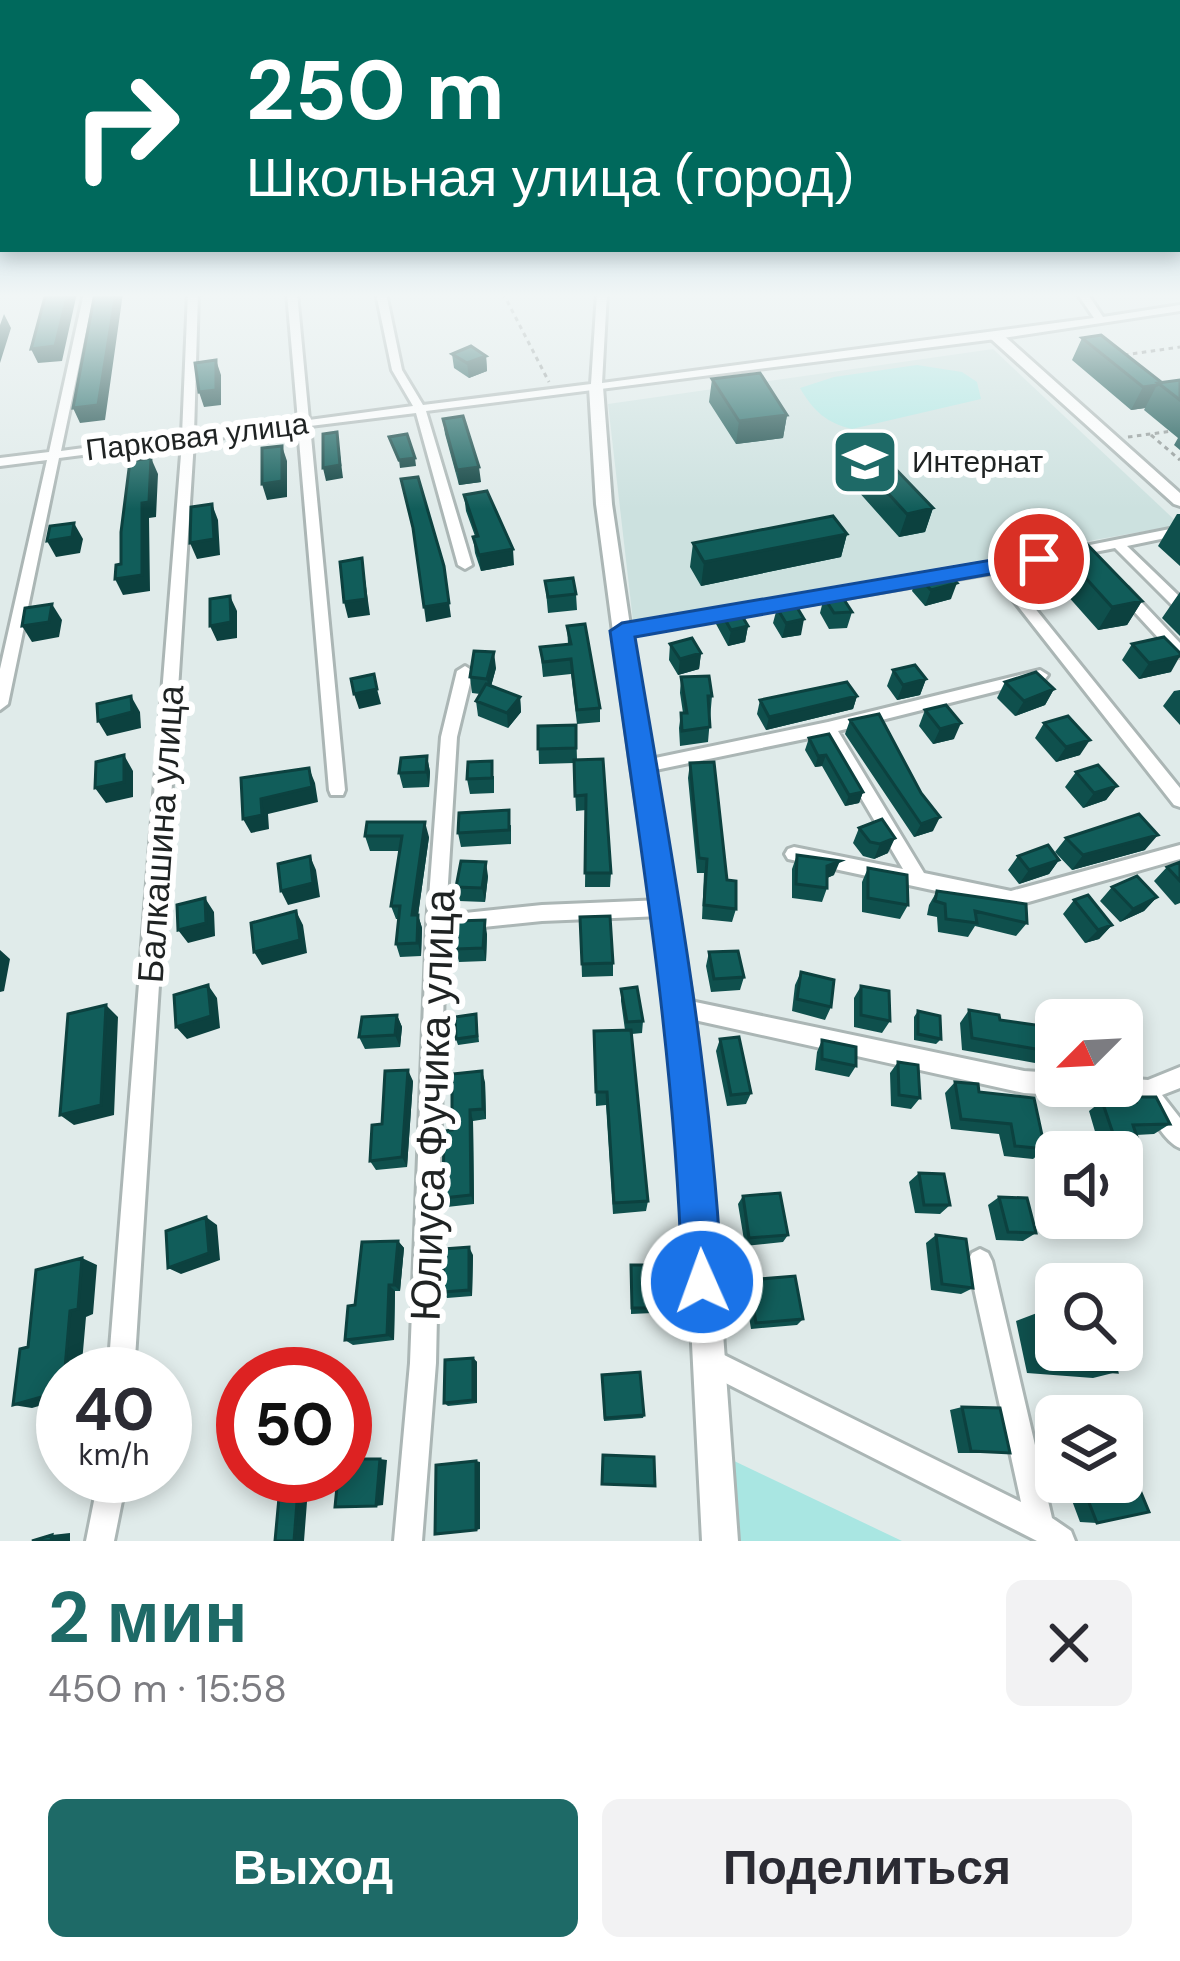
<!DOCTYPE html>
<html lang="ru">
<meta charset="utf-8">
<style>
body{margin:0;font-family:"DM Sans",sans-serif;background:#f2f2f3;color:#2b2b33;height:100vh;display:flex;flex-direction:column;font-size:45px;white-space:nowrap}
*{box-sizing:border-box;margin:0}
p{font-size:39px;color:#7c7c81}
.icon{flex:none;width:66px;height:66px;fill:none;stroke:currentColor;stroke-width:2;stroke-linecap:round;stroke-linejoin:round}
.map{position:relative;height:1541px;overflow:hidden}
.panel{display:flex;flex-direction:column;background:#fff;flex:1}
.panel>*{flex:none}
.banner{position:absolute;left:0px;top:0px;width:1182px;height:252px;box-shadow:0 6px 18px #0003;background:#00695c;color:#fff;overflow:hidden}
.needle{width:78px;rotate:246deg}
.controls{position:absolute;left:1035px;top:999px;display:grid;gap:24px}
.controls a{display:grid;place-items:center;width:108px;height:108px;border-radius:18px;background:#fff;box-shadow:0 6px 18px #0003;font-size:60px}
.speed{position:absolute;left:36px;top:1347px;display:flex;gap:24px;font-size:60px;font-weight:700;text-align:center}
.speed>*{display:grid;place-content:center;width:156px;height:156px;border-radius:50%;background:#fff;box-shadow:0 6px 18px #0003;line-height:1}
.speed small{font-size:30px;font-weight:400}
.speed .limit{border:18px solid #d22;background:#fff;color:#111}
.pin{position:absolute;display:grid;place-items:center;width:102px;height:102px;color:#fff;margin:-51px;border:6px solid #fff;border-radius:50%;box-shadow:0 3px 12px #0007}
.me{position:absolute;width:132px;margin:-66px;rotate:358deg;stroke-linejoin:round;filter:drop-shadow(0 0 9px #0008)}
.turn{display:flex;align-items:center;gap:42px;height:252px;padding:0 48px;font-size:54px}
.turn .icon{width:156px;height:156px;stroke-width:2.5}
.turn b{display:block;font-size:84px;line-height:102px}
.round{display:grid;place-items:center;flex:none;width:126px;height:126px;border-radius:18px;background:#f2f2f3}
.overview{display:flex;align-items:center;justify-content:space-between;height:204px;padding:0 48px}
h1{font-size:72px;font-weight:700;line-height:90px;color:#1e6a67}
.cta{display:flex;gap:24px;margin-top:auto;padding:24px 48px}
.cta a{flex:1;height:138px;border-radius:18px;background:#1e6a67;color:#fff;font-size:48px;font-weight:700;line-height:138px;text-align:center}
.cta a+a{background:#f2f2f3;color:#2b2b33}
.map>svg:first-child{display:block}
.built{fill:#cce1df}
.green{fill:#a9e6e2}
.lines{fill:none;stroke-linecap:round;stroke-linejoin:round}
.minor-casing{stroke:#abb6b5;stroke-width:6}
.major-casing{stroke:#abb6b5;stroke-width:6}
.path{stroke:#8c9493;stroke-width:3;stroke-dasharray:4.5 4.5;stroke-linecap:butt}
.minor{fill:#fff;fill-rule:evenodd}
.major{fill:#fff;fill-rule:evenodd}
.wall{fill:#0f504d}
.shaded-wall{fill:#0c413f}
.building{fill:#115d5a;stroke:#0c413f;stroke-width:3}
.route{fill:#1a73e8;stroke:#114b97;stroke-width:3}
.labels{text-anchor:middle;stroke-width:12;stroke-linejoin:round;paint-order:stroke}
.far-street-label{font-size:30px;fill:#1f2323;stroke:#fff}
.far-poi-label{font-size:30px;fill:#1f2323;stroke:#fff;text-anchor:start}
.street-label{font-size:36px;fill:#1f2323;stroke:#fff}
.near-street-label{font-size:42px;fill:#1f2323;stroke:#fff}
</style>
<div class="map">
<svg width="1180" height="1541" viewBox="0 0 1180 1541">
<rect width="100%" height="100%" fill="#e0ebea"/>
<path class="built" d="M993 349 1180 525 633 621 608 404Z"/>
<path class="green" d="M917 365 962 372 977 382 981 399 852 429C827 423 813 411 800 388L834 377Z
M730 1459 902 1541H735Z"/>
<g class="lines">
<defs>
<path id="minor" d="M84 293H94L61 451 182 435 188 293H198L194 434 298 421 287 293H297L309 420 413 406 392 370 376 293H386L402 370 423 405 591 384 597 293H607L602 383 1094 318 1077 293H1087L1103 317 1180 305V311L996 339 426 411 472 565 465 569 458 565 416 413 310 426 345 790 343 795H331L329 790 298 428 194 441 134 1374H108L182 442 59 458 8 704 0 710V669L47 460 0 466V458L49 452Z
M1180 527V535L1127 546 1180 597V610L1175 608 1115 548 1004 570 1180 788V807L1174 805 992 573 622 636 615 631 622 626 995 564Z
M1123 587 1128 588 1180 643V657L1175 656 1118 594V588Z
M465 666 473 671 457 737 446 915 542 905 662 900 669 902 671 908 669 914 662 916 542 921 445 931 436 1363 422 1541H394L410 1363 427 924 441 737 457 671Z
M1040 670 1048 675 1045 679 838 731 924 873 1011 891 1180 845V859L1011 907 788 859 785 854 788 849 794 847 903 869 824 735 641 773 635 772 633 767 635 762 641 761 828 722Z
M681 999 1024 1071 1056 1073V1086H1066L1063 1091 1056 1095 1024 1093 681 1017 674 1015 671 1008 674 1001Z
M1180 1067V1088L1162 1095 1180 1118V1148C1165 1142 1150 1116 1147 1102L1079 1097 1072 1093 1068 1086H1122V1078L1148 1080Z
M980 1249 988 1253 992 1261 1052 1518 1071 1531 1075 1541H1037L698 1369 694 1360 698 1351 707 1347 716 1351 1021 1502 968 1261 972 1253Z
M99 1476H127L114 1541H86Z"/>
<path id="major" d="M991 333H1001L1180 493V506L1174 504 991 339Z
M596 383 603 387 612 504 651 767 694 1008 711 1166 738 1541H702L683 1166 668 1008 631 767 596 504 589 387Z"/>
</defs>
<use href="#minor" class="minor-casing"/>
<use href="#major" class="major-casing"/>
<path class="path" d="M503 293 549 382
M1124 355 1180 347
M1151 435 1180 460
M1128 437 1180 430"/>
<use href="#minor" class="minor"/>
<use href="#major" class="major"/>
</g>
<path class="wall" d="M1082 338 1161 382 1180 380V450L1174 445 1178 438 1144 410 1145 408 1131 410 1072 360Z
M452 354 486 356 487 371 469 378 454 368Z
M712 379 787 415 783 438 736 444 709 402Z
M443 419 481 482 459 485 445 434Z
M863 466 933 508 925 532 899 537 857 490Z
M464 495 514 565 481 571 475 553 473 537 475 536 466 511Z
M1177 514H1180V566L1158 546Z
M847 534 841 557 701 586 690 567 693 543Z
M1054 543 1142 601 1127 625 1098 630 1042 567Z
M917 575 951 599 925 606 912 591Z
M545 581 576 594 577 610 548 613Z
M1180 592V636L1162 618Z
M824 597 852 612 847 628 829 629 820 613Z
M777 608 801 635 782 638 773 623Z
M719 609 748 626 745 642 728 646 716 624Z
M567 626 600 708V722L577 724 571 674 543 677 540 647 568 644Z
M670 644 701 653 699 669 678 675 669 660Z
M1132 644 1171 672 1139 679 1122 660Z
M496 668 491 686 520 697 521 712 508 728 478 716 476 701 480 694 472 693 470 677Z
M893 670 926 679 920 695 897 700 887 686Z
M681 677 712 696 708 742 680 746 679 728 681 713H683L680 693Z
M1005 682 1054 689 1045 705 1015 716 997 698Z
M1180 690V725L1163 706 1174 691Z
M857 696 853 709 766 730 757 714 760 700Z
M925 710 954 739 933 744 919 726Z
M850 720 933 831 914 837 845 734Z
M1044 723 1080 755 1056 762 1035 738Z
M576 725 577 760 611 873 610 887H585L586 810 576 811 574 763 539 764 538 726Z
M809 738 863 792 859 803 845 806 822 766 815 767 805 750Z
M427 756 430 772 429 787 403 788 399 773Z
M690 763 736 909 732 922 702 919 704 873H697L688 778Z
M1076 772 1117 786 1106 800 1083 808 1065 787Z
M494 776V793L470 794 467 779Z
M882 819 888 853 874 859 863 856 853 843 859 828Z
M511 825V844L461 847 458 833Z
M365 836 429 837 418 915 422 928 421 956 400 957 396 944 398 919H396L391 906 400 851H370Z
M1066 838 1145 850 1072 870 1055 852Z
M797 855 834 875 827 878V888L822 902 792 898V869Z
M1018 856 1059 860 1049 874 1019 884 1008 870Z
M1180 862V903L1175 905 1154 881 1167 867Z
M868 868 908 905 900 919 862 912V882Z
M488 876 485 902 459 901 456 887Z
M1112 887 1157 897 1144 911 1120 922 1100 901Z
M937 891 1027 923 1016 936 975 926 968 937 938 932 937 917 927 915 929 905Z
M1074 900 1112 925 1099 939 1085 943 1063 914Z
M580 917 613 963V976L582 977Z
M487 934 486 961 459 962 456 949Z
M709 952 744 977 740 990 711 992 706 966Z
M801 972 831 1007 825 1020 792 1011 795 985Z
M861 986 890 1021 882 1033 854 1027V998Z
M621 989 643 1021 642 1033 632 1034 648 1201 646 1211 613 1214 606 1105 596 1106 594 1031 625 1030 621 1001Z
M969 1010 1000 1020 1047 1051 1035 1063 962 1050 960 1023Z
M918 1011 941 1039 936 1044 914 1040V1017Z
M476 1014 479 1042 458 1045 456 1039Z
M397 1015 402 1027 400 1047 365 1049 359 1037Z
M720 1039 751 1093 746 1104 727 1106 716 1051Z
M822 1040 856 1066 849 1077 815 1070 817 1052Z
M898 1062 920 1098 911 1109 891 1106 890 1073Z
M413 1081 407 1167 376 1170 370 1161 382 1124Z
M485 1082 486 1119 473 1121 474 1204 447 1207 443 1198 452 1130Z
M955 1082 1045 1149 1033 1159 1004 1156 999 1134 951 1129 945 1093Z
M1134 1097 1170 1124 1154 1134 1136 1135 1140 1146 1125 1156H1122V1152H1101L1089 1111 1102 1101 1129 1102Z
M919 1173 950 1205 940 1214 915 1213 909 1182Z
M743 1196 788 1235 783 1242 745 1246 738 1204Z
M999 1197 1036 1233 1023 1241 996 1240 988 1205Z
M936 1235 973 1288 961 1294 931 1290 926 1243Z
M398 1241 404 1248 400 1291H395L394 1340 353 1345 345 1340 355 1305Z
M473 1255 472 1296 447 1298 443 1292Z
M631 1265 655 1308 653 1313 631 1314Z
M749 1280 803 1319 797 1325 751 1329 744 1286Z
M1037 1313 1117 1372 1093 1378 1027 1373 1016 1321Z
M473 1358 477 1362V1403L448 1406 444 1403Z
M602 1375 644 1415 643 1418 604 1421Z
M962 1407 1010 1453H958L950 1410Z
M1065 1482H1122L1097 1523 1080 1522Z"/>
<path class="shaded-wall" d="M68 293H77L62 361 38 363 31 349Z
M116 293H123L105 420 80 423 73 408Z
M4 314 11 328 0 363V325Z
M486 356 487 371 469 378 467 363Z
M216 360 221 375V405L204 407 199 392Z
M1157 385 1145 408 1131 410 1143 387Z
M787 415 783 438 736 444 739 421Z
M337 432 343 478 326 481 323 468Z
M282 446 287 461V497L267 500 262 484Z
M151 458 158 474 156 517 149 518 150 591 123 595 115 579 142 575V503Z
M415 458 416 466 400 468 399 460Z
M479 467 481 482 459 485 457 470Z
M212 504 218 520 220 555 197 559 190 543Z
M933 508 925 532 899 537 907 514Z
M74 523 83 539 80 553 56 557 47 541Z
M847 534 841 557 701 586 704 562Z
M513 549 514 565 481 571 479 555Z
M362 558 370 615 348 618 344 602Z
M444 566 451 617 426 622 424 607Z
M957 583 951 599 925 606 931 590Z
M230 596 237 611V638L217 641 210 626Z
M1142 601 1127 625 1098 630 1112 607Z
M52 604 62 620 59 637 32 642 22 626Z
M804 619 801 635 782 638 786 623Z
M748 626 745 642 728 646 731 630Z
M494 652 496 668 489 694 487 679Z
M701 653 699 669 678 675 680 659Z
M1180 656 1171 672 1139 679 1149 663Z
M926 679 920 695 897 700 903 685Z
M377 689 381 704 359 709 354 694Z
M1054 689 1045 705 1015 716 1024 701Z
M131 696 140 712 141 728 107 736 98 721Z
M857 696 853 709 766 730 769 717Z
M520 697 521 712 508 728 507 713Z
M961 723 954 739 933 744 940 729Z
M1090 740 1080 755 1056 762 1066 747Z
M124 755 133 771V797L106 803 95 788Z
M826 755 822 766 815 767 818 756Z
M427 756 430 772 429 787 426 772Z
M309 768 315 783 318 802 268 814 269 829 251 833 243 819 261 799Z
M1117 786 1106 800 1083 808 1094 793Z
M863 792 859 803 845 806 849 795Z
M940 817 933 831 914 837 921 824Z
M425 822 429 837 418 915 422 928 421 956 412 915Z
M1158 835 1145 850 1072 870 1083 855Z
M895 838 888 853 874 859 880 844Z
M310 856 316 870 320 897 288 905 281 891Z
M1059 860 1049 874 1019 884 1029 870Z
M840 861 834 875 822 880 827 866Z
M486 862 488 876 485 902 482 888Z
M1157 897 1144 911 1120 922 1133 909Z
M205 898 214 912 215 936 188 943 178 930Z
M296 911 303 925 307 953 262 965 254 952Z
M485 920 487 934 486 961 483 948Z
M1112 925 1099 939 1085 943 1098 930Z
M0 950 10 959 4 991 0 992Z
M208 985 217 998 220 1028 187 1039 176 1027Z
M106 1005 118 1017 114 1115 74 1125 60 1115Z
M397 1015 402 1027 400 1047 395 1035Z
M408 1070 413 1081 407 1167 402 1157Z
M482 1071 485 1082 486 1119 483 1109Z
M470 1110 473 1121 474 1204 471 1195Z
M206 1217 217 1225 220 1260 181 1274 168 1268Z
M398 1241 404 1248 400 1291 394 1285Z
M469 1247 473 1255 472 1296 469 1290Z
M82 1258 97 1265 93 1314 86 1317 81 1374H64L70 1311Z
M389 1285 395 1291 394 1340 387 1335Z
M473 1358 477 1362V1403L473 1400Z
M63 1389V1399L32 1408 13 1405Z
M380 1459 387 1460 383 1505 376 1506Z
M476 1461 480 1462V1529L476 1530Z
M299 1476H309L304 1541H294Z
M70 1533V1541H51L52 1535Z"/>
<path class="building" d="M46 293H68L55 346 31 349Z
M95 293H116L98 405 73 408Z
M1101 335 1161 382 1157 385 1143 387 1082 338Z
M471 346 486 356 467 363 452 354Z
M216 360V390L199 392 195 363Z
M760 373 787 415 739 421 712 379Z
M1180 380V400L1158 383Z
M463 416 479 467 457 470 443 419Z
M337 432 340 465 323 468V434Z
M407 434 415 458 399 460 389 437Z
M282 446V481L262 484V448Z
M151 458 149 502 142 503V575L115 579 116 565 121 564V532L130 461Z
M888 461 933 508 907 514 863 466Z
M418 477 444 566 449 603 424 607 413 528 401 479Z
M487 491 513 549 479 555 473 537 478 536 464 495Z
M212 504 214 539 190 543 191 507Z
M833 516 847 534 704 562 693 543Z
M74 523 72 537 47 541 50 526Z
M1082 539 1142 601 1112 607 1054 543Z
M362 558 366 599 344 602 340 562Z
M946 571 957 583 931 590 917 575Z
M573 578 576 594 548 597 545 581Z
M841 595 852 612 834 613 824 597Z
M230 596 231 622 210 626V599Z
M52 604 49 622 22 626 25 608Z
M795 604 804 619 786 623 777 608Z
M736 606 748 626 731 630 719 609Z
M585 624 600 708 577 710 571 659 543 662 540 647 571 644 567 626Z
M1164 637 1180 653V656L1149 663 1132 644Z
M692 638 701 653 680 659 670 644Z
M474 651 494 652 487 679 470 677Z
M915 665 926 679 903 685 893 670Z
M1036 672 1054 689 1024 701 1005 682Z
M374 674 377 689 354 694 351 679Z
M709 676 712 696H708L710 727 682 731 681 713H687L681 677Z
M847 682 857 696 769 717 760 700Z
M486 684 520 697 507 713 476 701Z
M131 696 132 712 98 721 97 704Z
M946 705 961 723 940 729 925 710Z
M879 714 921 793 940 817 921 824 850 720Z
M1068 716 1090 740 1066 747 1044 723Z
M576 725V748L538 749V726Z
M829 734 863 792 849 795 826 755 818 756 809 738Z
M124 755V782L95 788 96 762Z
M427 756 426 772 399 773 401 758Z
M603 759 611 873H585L586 795 575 796 574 760Z
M492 761V778L467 779 468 762Z
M714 762 727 880 736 881V909L704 905 707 859 699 858 690 763Z
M1098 765 1117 786 1094 793 1076 772Z
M309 768 312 787 261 799 262 815 243 819 241 778Z
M509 810V830L458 833 459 813Z
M1139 814 1158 835 1083 855 1066 838Z
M882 819 895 838 880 844 870 842 859 828Z
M367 822H425L412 915H418L417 943 396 944 400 906H391L402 836H365Z
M1048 845 1059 860 1029 870 1018 856Z
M797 855 840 861 827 866V888L796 884Z
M310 856 313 883 281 891 278 864Z
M461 861 486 862 482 888 456 887Z
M1180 862V881L1167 867Z
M868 868 907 875 908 905 868 898Z
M1137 876 1157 897 1133 909 1112 887Z
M937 891 1026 904 1027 923 975 911 977 923 946 919 945 904 935 901Z
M1088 895 1112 925 1098 930 1074 900Z
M205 898 206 923 178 930 177 905Z
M296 911 300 940 254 952 251 923Z
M610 916 613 963 582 964 580 917Z
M485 920 483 948 456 949 458 921Z
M738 951 744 977 714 979 709 952Z
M801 972 834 980 831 1007 797 999Z
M208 985 211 1016 176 1027 174 995Z
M861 986 889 991 890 1021 861 1015Z
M637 987 643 1021 627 1022 621 989Z
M106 1005 101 1105 60 1115 68 1014Z
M969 1010 999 1015 1000 1020 1043 1026 1047 1051 972 1038Z
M918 1011 940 1016 941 1039 918 1034Z
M476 1014 477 1036 456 1039 455 1017Z
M397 1015 395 1035 359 1037 362 1017Z
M1122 1024 1132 1052H1122Z
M631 1030 648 1201 614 1203 607 1092H596L594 1031Z
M739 1037 751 1093 731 1095 720 1039Z
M822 1040 856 1047V1066L822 1059Z
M898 1062 918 1065 920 1098 899 1095Z
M408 1070 402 1157 370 1161 372 1125 382 1124 385 1071Z
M482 1071 483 1109 470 1110 471 1195 443 1198 444 1131 452 1130V1074Z
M955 1082 978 1084 979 1092 1034 1098 1045 1149 1015 1146 1011 1124 961 1119Z
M1134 1097H1156L1170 1124 1133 1125 1140 1146 1117 1145 1102 1101 1136 1102Z
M919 1173 944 1174 950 1205H924Z
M780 1193 788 1235 749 1238 743 1196Z
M999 1197 1027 1198 1036 1233 1008 1232Z
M206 1217 209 1253 168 1268 166 1231Z
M936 1235 966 1239 973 1288 942 1284Z
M398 1241 394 1285H389L387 1335 345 1340 348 1306 355 1305 362 1242Z
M469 1247V1290L443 1292 444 1249Z
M82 1258 78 1309 70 1311 63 1391 13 1405 20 1349 28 1347 36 1270Z
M631 1265H653L655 1308H632Z
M795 1276 803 1319 756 1323 749 1280Z
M1037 1313 1056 1314V1350H1112L1117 1372 1048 1367Z
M473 1358V1400L444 1403 445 1360Z
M640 1372 644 1415 605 1418 602 1375Z
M962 1407 1000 1408 1010 1453 971 1451Z
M1125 1454 1149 1512 1097 1523 1081 1482H1122V1455Z
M603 1455 654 1457 655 1486 602 1484Z
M345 1459H380L376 1506 335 1507 338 1476H345Z
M476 1461V1530L435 1534 436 1465Z
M281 1476H299L294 1541H275Z
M52 1535 51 1541H32Z"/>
<linearGradient id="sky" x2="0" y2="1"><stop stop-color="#71adca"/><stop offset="0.58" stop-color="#f1f6f6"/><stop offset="1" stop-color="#f1f6f6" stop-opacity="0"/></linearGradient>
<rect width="1180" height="509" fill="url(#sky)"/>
<path class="route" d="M1039 552 1050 559 1047 564 635 637C671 852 711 1064 722 1282L716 1297 702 1302 688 1297 682 1282C676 1063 641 848 610 631L622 623Z"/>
<defs>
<symbol id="school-square" viewBox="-11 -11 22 22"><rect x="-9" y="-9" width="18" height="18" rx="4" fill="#1e6a67" stroke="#fff"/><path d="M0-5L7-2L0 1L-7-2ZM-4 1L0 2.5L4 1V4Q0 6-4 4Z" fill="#fff"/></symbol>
</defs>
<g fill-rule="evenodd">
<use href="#school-square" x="827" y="424" width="76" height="76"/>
</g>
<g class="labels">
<g class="far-street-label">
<text transform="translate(197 437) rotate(-7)" y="10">Парковая улица</text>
</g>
<g class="far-poi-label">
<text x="912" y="472">Интернат</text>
</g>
<g class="street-label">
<text transform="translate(160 834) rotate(-86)" y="13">Балкашина улица</text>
</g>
<g class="near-street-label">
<text transform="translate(432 1105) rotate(-88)" y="15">Юлиуса Фучика улица</text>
</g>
</g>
</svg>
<div class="controls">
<a><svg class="needle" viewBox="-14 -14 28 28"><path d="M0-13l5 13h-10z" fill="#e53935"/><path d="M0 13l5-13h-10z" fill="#7c7c81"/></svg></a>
<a><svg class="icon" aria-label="sound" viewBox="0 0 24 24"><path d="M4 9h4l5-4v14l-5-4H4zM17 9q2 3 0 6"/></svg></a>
<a><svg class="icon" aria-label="search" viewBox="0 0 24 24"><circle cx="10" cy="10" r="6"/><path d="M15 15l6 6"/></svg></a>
<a><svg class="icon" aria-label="layers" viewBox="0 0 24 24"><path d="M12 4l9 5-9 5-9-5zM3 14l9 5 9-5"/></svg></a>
</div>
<div class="speed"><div>40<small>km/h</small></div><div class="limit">50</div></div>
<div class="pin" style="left:1039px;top:559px;background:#d93025"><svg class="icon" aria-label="arrive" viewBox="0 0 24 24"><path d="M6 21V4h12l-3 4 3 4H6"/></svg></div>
<svg class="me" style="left:702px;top:1282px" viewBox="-20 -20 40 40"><circle r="17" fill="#1a73e8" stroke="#fff" stroke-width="3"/><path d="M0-11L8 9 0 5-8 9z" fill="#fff"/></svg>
<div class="banner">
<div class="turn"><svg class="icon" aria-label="right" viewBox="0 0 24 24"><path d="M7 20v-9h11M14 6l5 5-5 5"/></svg><div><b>250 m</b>Школьная улица (город)</div></div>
</div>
</div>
<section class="panel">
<div class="overview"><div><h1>2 мин</h1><p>450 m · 15:58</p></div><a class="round"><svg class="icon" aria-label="close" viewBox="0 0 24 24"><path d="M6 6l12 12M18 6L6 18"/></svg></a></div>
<div class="cta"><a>Выход</a><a>Поделиться</a></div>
</section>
